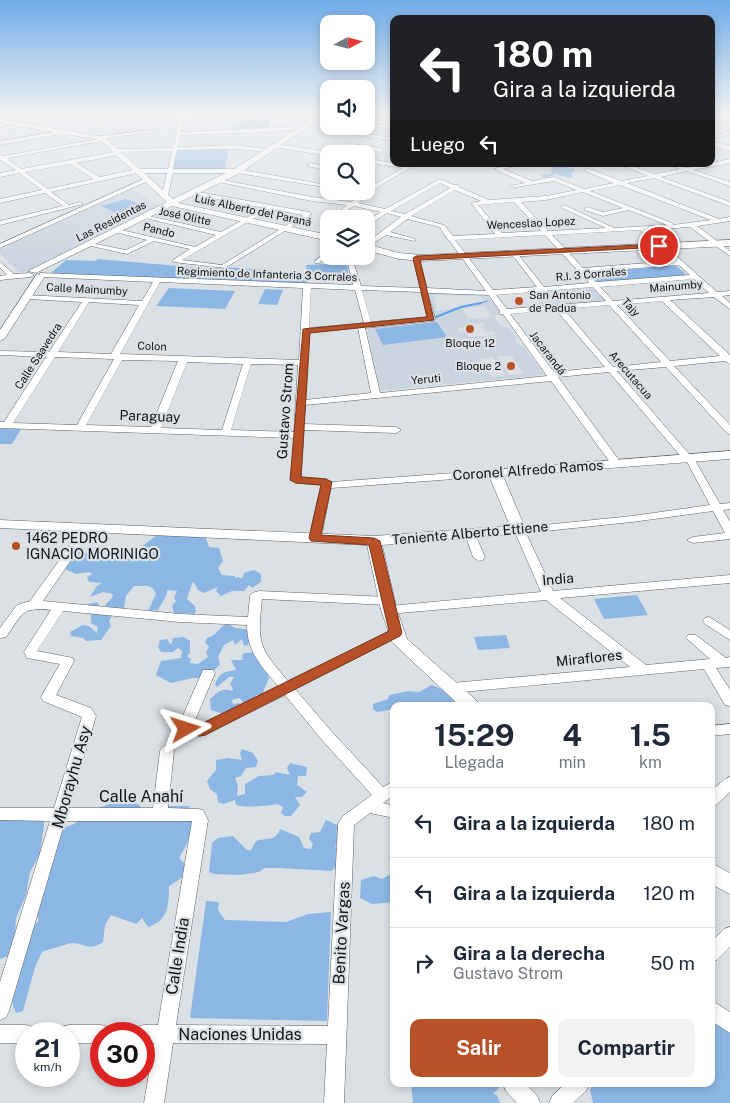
<!DOCTYPE html>
<html lang="es">
<meta charset="utf-8">
<style>
body{margin:0;font-family:"Public Sans",sans-serif;background:#f2f2f3;color:#1f2937;height:100vh;display:flex;flex-direction:column;font-size:19px;white-space:nowrap}
*{box-sizing:border-box;margin:0}
p{font-size:16px;color:#747a83}
.icon{flex:none;width:28px;height:28px;fill:none;stroke:currentColor;stroke-width:2;stroke-linecap:round;stroke-linejoin:round}
.map{position:relative;flex:1;overflow:hidden}
.details{position:absolute;left:390px;top:702px;width:325px;height:385px;display:flex;flex-direction:column;background:#fff;border-radius:10px;box-shadow:0 2px 8px #0003}
.details>*{flex:none}
.top-card{position:absolute;left:390px;top:15px;width:325px;height:152px;border-radius:10px;box-shadow:0 2px 8px #0003;background:#202124;color:#fff;overflow:hidden}
.needle{width:32px;rotate:83deg}
.fabs{position:absolute;left:320px;top:15px;display:grid;gap:10px}
.fabs a{display:grid;place-items:center;width:55px;height:55px;border-radius:10px;background:#fff;box-shadow:0 2px 8px #0003;font-size:25px}
.speed{position:absolute;left:15px;top:1022px;display:flex;gap:10px;font-size:25px;font-weight:700;text-align:center}
.speed>*{display:grid;place-content:center;width:65px;height:65px;border-radius:50%;background:#fff;box-shadow:0 2px 8px #0003;line-height:1}
.speed small{font-size:12px;font-weight:400}
.speed .limit{border:8px solid #d22;background:#fff;color:#111}
.pin{position:absolute;display:grid;place-items:center;width:42px;height:42px;color:#fff;margin:-21px;border:2px solid #fff;border-radius:50%;box-shadow:0 1px 5px #0007}
.me{position:absolute;width:55px;margin:-28px;rotate:84deg;stroke-linejoin:round;filter:drop-shadow(0 0 4px #0008)}
.turn{display:flex;align-items:center;gap:18px;height:105px;padding:0 20px;font-size:22px}
.turn .icon{width:65px;height:65px;stroke-width:2.5}
.turn b{display:block;font-size:35px;line-height:42px}
.then{display:flex;align-items:center;height:48px;padding:0 20px;background:#0003;gap:10px;font-size:19px}
.eta{display:flex;justify-content:space-evenly;align-items:center;height:85px;text-align:center}
.eta b{font-size:30px;font-weight:700;line-height:35px}
.cta{display:flex;gap:10px;margin-top:auto;padding:10px 20px}
.cta a{flex:1;height:58px;border-radius:10px;background:#b85128;color:#fff;font-size:20px;font-weight:700;line-height:58px;text-align:center}
.cta a+a{background:#f2f2f3;color:#1f2937}
ul{padding:0;list-style:none}
li{display:flex;align-items:center;gap:15px;height:70px;padding:0 20px;border-top:1px solid #e0e1e3}
li div{flex:1}
li b{display:block;font-size:19px}
li em{font-style:normal}
.map>svg:first-child{display:block}
.built{fill:#cbd5e0;fill-rule:evenodd}
.green{fill:#8cb6e3}
.lines{fill:none;stroke-linecap:round;stroke-linejoin:round}
.stream-far1{stroke:#5da1e7;stroke-width:1}
.stream{stroke:#5da1e7;stroke-width:2}
.minor-casing{stroke:#5f6367;stroke-width:1}
.major-casing{stroke:#5f6367;stroke-width:1}
.highway-casing{stroke:#5f6367;stroke-width:1}
.minor{fill:#fff;fill-rule:evenodd}
.major{fill:#fff;fill-rule:evenodd}
.highway{fill:#fff;fill-rule:evenodd}
.route{fill:#b85128;stroke:#78351a}
.poi-dot{fill:#b85128;stroke:#dbe0e5;stroke-width:2}
.labels{text-anchor:middle;stroke-width:4.5;stroke-linejoin:round;paint-order:stroke}
.far-street-label{font-size:11px;fill:#121315;stroke:#dbe0e5}
.far-poi-label{font-size:11px;fill:#121315;stroke:#dbe0e5;text-anchor:start}
.street-label{font-size:14px;fill:#121315;stroke:#dbe0e5}
.poi-label{font-size:14px;fill:#121315;stroke:#dbe0e5;text-anchor:start}
.near-street-label{font-size:16px;fill:#121315;stroke:#dbe0e5}
</style>
<div class="map">
<svg width="730" height="1103" viewBox="0 0 730 1103">
<rect width="100%" height="100%" fill="#dbe0e5"/>
<path class="built" d="M131 188 161 207 53 261 23 272H19L0 254V249Z
M592 287 605 301 542 307 530 292Z
M430 293 487 294 500 313 494 317 500 325 509 328 517 338 515 339 518 345 523 346 544 375 378 391 367 327 432 319 427 294ZM434 295 481 296 484 301 437 311ZM485 306 492 317 469 319 462 308ZM474 323H483L485 326H481L485 332 494 331 496 335 469 337 467 334 474 333 473 331 459 332 457 328 475 326ZM511 355 523 373V374L509 375 497 357ZM493 357 505 375 492 377 480 359Z"/>
<path class="green" d="M268 118 270 130 231 132V122Z
M229 148 225 170 173 169 178 149Z
M544 164H555L574 169 575 172 571 173 573 177 568 178 556 174 545 178 540 175 551 174 552 167Z
M126 199 146 207 121 215 101 206Z
M98 259 213 269 225 267 307 273 306 265 346 263 350 279 308 277V285L51 273 66 260 95 261Z
M675 265 687 275 598 282 587 272Z
M169 288 235 291 225 309 156 306Z
M265 289 283 290 277 305 258 304Z
M437 322 447 337 383 345 375 329Z
M0 429H21L12 444H0Z
M157 535 205 536 209 547 219 548 223 561 218 568 222 575 235 576V578L239 577 242 579 244 573 254 570 261 574V582L252 588 249 585 244 591H232L221 596 216 591 218 587 204 593 198 590 193 581 187 599 195 606 196 612 194 614 174 613 172 606 176 601 174 598 177 591 167 590V594L158 610 148 611 156 594C152 583 144 586 134 586L126 596 124 608 112 616 109 621 111 626 101 640 86 641 83 638 71 636 70 632 83 625 89 626 97 633 98 627 91 623V615L86 613 88 604 97 602 104 613 107 607 105 605 112 598 113 594 103 592 90 597 97 586 102 583 89 582 87 577 92 574 90 572 76 574 65 569 76 553 82 551 98 557 136 554 137 550Z
M637 595 648 615 604 619 594 599Z
M228 624 235 628 252 630 248 645 244 646 242 639 235 645 233 640 224 645 218 657 220 664 206 679 193 678 171 683 156 675 161 661 181 658 182 651 178 648 173 652H161L158 647 160 640 167 639 171 645 173 638 184 637 190 641V653L187 656 191 659 190 663 198 664 208 657 206 652 209 647 205 642 207 638C219 635 218 626 228 624Z
M506 635 510 648 478 650 474 637Z
M259 652 269 678 262 694 256 695 254 702 243 703 240 698 232 700 233 704 240 703 239 706 224 714 211 710 210 699C218 694 218 687 232 691L233 689 230 684 234 677H229L217 687 215 685C219 672 224 672 236 670L231 660H243L242 656 244 653Z
M432 685 446 691 459 705 394 706V709L377 712 373 709V704L388 699 389 695 408 691 419 692Z
M242 749 253 753 258 761 256 767 246 768 241 776 235 778 238 786 237 796 245 794V784L259 776 273 775 276 772 290 775 287 768 290 763 307 767 306 776H298L297 785 307 792 302 797H295L300 805 291 816H285L281 813 283 807 278 804C267 806 246 808 236 805L235 800 224 804 218 802 217 794 210 789 207 781 216 770V760L228 758 242 760 240 753Z
M130 801 139 805 144 813 164 806H189C190 812 194 820 193 826 192 832 183 853 179 858L186 865 183 877 169 886C169 905 168 921 148 927L142 918 136 924 111 915 105 925 103 942C88 952 86 943 72 943 67 944 47 950 42 952L35 967 23 1011 16 1013 11 999 30 931 39 920 36 914 59 830 74 824 96 809 115 802Z
M46 810 40 854 30 872 26 895 16 918 15 937 10 955 0 959V818Z
M326 820 346 829 335 846C342 855 341 866 331 871L280 868H265L259 872 240 875 214 874 209 872 212 843 218 838 233 836 247 850H251L256 841C266 838 277 841 280 829L299 837 304 848 311 849 313 844 309 839 311 833 320 832Z
M394 872V902L372 904 360 898 361 880 374 876 382 879Z
M206 901 219 902 218 910 225 920 286 922 308 914 331 912 327 1021 190 1018Z
M711 1019 714 1024 730 1031V1103H593L590 1090 593 1084H711Z
M411 1084H503L493 1094 497 1095 500 1103H413Z"/>
<g class="lines">
<path class="stream-far1" d="M476 304 488 301"/>
<path class="stream" d="M436 317 461 307 481 303"/>
<defs>
<path id="minor" d="M28 113H36L76 119V117L98 113 140 117 167 113 140 119 103 114 79 119 112 125 122 129 120 131 111 127Z
M181 113H185L184 117H221L222 113H226V118L221 119 184 120 181 132 269 128V118L271 117 273 118V128L304 127 306 128 271 132 181 135 178 147 234 145 273 150 270 152 234 149 177 150 173 169H237L327 185 324 187 237 173H173L168 195 165 197 162 195 167 173H137L51 192 69 205 80 202 83 204 0 225V221L63 206 45 193 0 203V199L42 190 19 173 0 177V173L16 170 0 160V154L3 156 104 138 107 140 7 158 21 169 114 152 116 149 173 148ZM172 151 168 169H137L100 177 76 163 118 155 120 152ZM70 164 94 179 48 189 25 172Z
M366 113 394 116V118L366 114Z
M319 116 329 117V119L317 118Z
M62 120 64 122 36 127 34 126Z
M366 123 394 126V129L366 125Z
M711 123 730 126V128L711 125Z
M26 124 28 126 0 130V128Z
M325 128 394 138V141L327 130Z
M69 130 71 132 0 145V141Z
M151 130 153 132 98 139 95 137Z
M711 132 719 134 727 132 730 134 719 138 711 135Z
M347 143 380 148 383 150 380 152 345 146Z
M276 144 329 152 331 154H329V156L274 147Z
M366 158 411 167 381 185 358 203 385 209 440 179 454 185H459V187L489 200 546 196 577 190 554 181 510 188V186L525 183 494 169 514 164H524L503 169 532 181 554 177 584 189 614 183 585 171 587 168 621 181 648 176 619 164H626L655 174 680 169 667 164H675L687 168 730 159V163L693 170 730 182V186L687 171 661 177 730 202V206L654 178 627 183 719 219 730 217V221L697 226 730 251V256L690 227 647 230 717 292 730 291V295L722 296 730 303V309L714 297 670 300 730 355V364L725 361 674 366 730 425V434L727 433 666 367 617 371 689 454 692 455 720 504 730 503V509L723 510 730 522V539L693 543 687 540 693 537 725 533 713 511 632 522 526 533 553 591 730 575V583L560 598 646 665 710 659 686 638 688 635H696L726 658 730 657V667L716 668 730 690V706L725 705 704 669 452 693 447 691 445 688 447 685 452 683 630 667 546 600 389 614 385 613 383 610 385 607 389 606 541 592 514 530 515 528 632 516 710 505 686 460 683 459 609 372 558 377 621 463 616 466 612 465 551 381 305 405 304 424 396 427 401 430 396 433 304 430 301 477 326 479 331 482 495 470 500 473 495 476 331 488 321 538 315 541 309 538 321 485 296 483 291 480 294 438 0 428V422H4L46 357 0 355V351L49 352 82 302 28 299 24 297 25 295 142 301 153 282 43 277H40V273L353 285 348 264 352 256H359L354 264 361 286 420 288 413 258 416 256 419 258 427 288 486 291 449 240 447 239 440 227 407 219 390 232 415 239V241L386 235 366 248V243L401 217 387 213 366 227V222L381 212 354 206 343 213 340 211 347 205 312 201 214 181 217 179 312 197 351 202 377 183 403 168 366 162ZM440 183 450 188 405 214 391 211ZM620 185 711 220 673 225 672 223 590 191ZM455 190 481 201 471 203 495 234 453 236 444 225 411 216ZM583 192 623 208 603 212 587 207 584 209 585 210 603 216 629 210 667 225 614 228 564 205 561 207 562 208 606 228 548 231 521 202 546 200ZM514 202 541 231 502 233 478 205ZM640 230 674 261 583 268 552 235ZM545 235 589 283 544 287 516 252 514 251 511 253 537 287 493 290 455 240ZM679 265 690 275 596 282 586 272ZM694 279 709 293 613 301 600 287ZM160 282 303 288 299 360 120 354ZM593 287 606 301 507 309 496 295ZM311 288 355 290 364 323 309 328ZM362 290 421 292 427 317 371 322ZM428 293 489 295 500 311V314H503L547 376 380 393 365 328 434 321 435 319ZM662 301 720 356 670 361 617 305ZM89 302 139 305 111 354 58 352ZM609 305 661 362 613 367 564 309ZM556 310 605 367 554 372 510 314ZM358 328 371 393 305 400 308 333ZM55 357 114 359 77 425 13 423ZM122 360 178 361 151 427 86 425ZM187 362 243 364 222 430 161 428ZM251 364 298 365 294 432 231 430Z
M310 163 329 167V171L308 166Z
M148 177 150 180 0 248V244Z
M193 191 309 212 312 214 225 268 173 262V260L190 249 154 241 127 254 87 245 90 243 126 250 147 240 115 232V230L117 229 195 247 216 235 141 217 144 215 221 232 264 208 191 194V192ZM270 209 303 215 222 265 182 260Z
M329 250V256L319 263H315V261Z
M0 262 14 274 30 273 34 275 30 277 0 280V276L7 275 0 268Z
M88 525 93 528 43 601 180 614 248 617 250 596 252 593 259 591 387 597 393 601 387 605 262 599C257 645 259 647 288 681L392 630H400L402 633 400 636 295 689 332 732 383 787 394 781V795L383 803 394 806V818L370 813 354 825 344 1103H324L327 1044 173 1043 164 1103H144L154 1043H144V1034H135L137 1027 144 1025H158L192 821H65L9 1011 6 1017 0 1020V982L50 821 0 820V808H54L82 717 43 701 41 697 60 664 27 658 24 652 51 610C20 607 23 614 6 637L0 638V628L17 605 30 601 84 526ZM63 611 180 622 247 625C247 652 262 667 278 686L199 725H193L215 673 213 670H203L178 727 182 734 200 736 205 735 285 695 322 740 372 795 343 816 338 824 328 1026 176 1025 208 820 203 810 198 809 168 808 174 751 172 747 167 745 162 747 160 751 153 808H69L96 716 91 708 56 695 74 661 73 658 37 651Z
M470 531 475 534 485 557 483 560 479 561 473 557 465 534Z
M709 617 730 630V640L705 624 703 621 705 618Z
M730 724V734L711 736V726Z
M730 777V792L716 805 711 807V791L725 779Z
M730 927V947L717 960 711 962V942L724 929Z
M711 1000 730 1012V1033L711 1021Z
M0 1025H26L33 1027 35 1034H26V1043H0Z
M69 1025H101L108 1027 110 1034H101V1043H69V1034H60L62 1027Z
M503 1084H526L537 1096 540 1103H517L506 1091Z
M565 1084H589L586 1091 573 1103H549L552 1096Z"/>
<path id="major" d="M322 113H328L240 173 178 203 329 235V241L172 206 36 273 28 271 167 202 100 140 0 123V119L104 137 173 199 234 169Z
M730 240V246L421 261 399 259 366 250V244L399 253 421 255Z
M37 274 45 276 5 338 0 341V330Z
M730 451V459L503 476 526 530 524 533 382 545 397 610 407 639 477 701 480 706H460L392 642 381 610 367 545 0 528V520L374 536 510 526 488 473 490 470Z
M711 863 730 873V894L711 884Z"/>
<path id="highway" d="M711 141 730 146V151L711 146Z"/>
</defs>
<use href="#minor" class="minor-casing"/>
<use href="#major" class="major-casing"/>
<use href="#highway" class="highway-casing"/>
<use href="#minor" class="minor"/>
<use href="#major" class="major"/>
<use href="#highway" class="highway"/>
</g>
<linearGradient id="sky" x2="0" y2="1"><stop stop-color="#70ace8"/><stop offset="0.42" stop-color="#eff1f3"/><stop offset="1" stop-color="#eff1f3" stop-opacity="0"/></linearGradient>
<rect width="730" height="267" fill="url(#sky)"/>
<path class="route" d="M659 244 662 247 420 260 434 320 310 333 301 477 326 479 332 482 321 535 374 538 380 541 402 633 400 636 205 735 200 736 181 733 179 729 181 725H199L389 631 369 545 311 541 309 538 321 485 296 483 290 480 303 329 427 317 413 258 416 256Z"/>
<g class="poi-dot">
<circle cx="519" cy="301" r="5"/>
<circle cx="470" cy="329" r="5"/>
<circle cx="511" cy="366" r="5"/>
<circle cx="16" cy="546" r="5"/>
</g>
<g class="labels">
<g class="far-street-label">
<text transform="translate(253 210) rotate(12)" y="4">Luis Alberto del Paraná</text>
<text transform="translate(185 216) rotate(12)" y="4">José Olitte</text>
<text transform="translate(111 221) rotate(-27)" y="4">Las Residentas</text>
<text transform="translate(531 223) rotate(-3)" y="4">Wenceslao Lopez</text>
<text transform="translate(159 230) rotate(13)" y="4">Pando</text>
<text transform="translate(267 274) rotate(2)" y="4">Regimiento de Infanteria 3 Corrales</text>
<text transform="translate(591 274) rotate(-5)" y="4">R.I. 3 Corrales</text>
<text transform="translate(676 286) rotate(-5)" y="4">Mainumby</text>
<text transform="translate(87 289) rotate(3)" y="4">Calle Mainumby</text>
<text transform="translate(631 307) rotate(47)" y="4">Tajy</text>
<text transform="translate(152 346) rotate(2)" y="4">Colon</text>
<text transform="translate(548 353) rotate(53)" y="4">Jacarandá</text>
<text transform="translate(38 356) rotate(-57)" y="4">Calle Saavedra</text>
<text transform="translate(631 375) rotate(49)" y="4">Arecutacua</text>
<text transform="translate(426 379) rotate(-6)" y="4">Yeruti</text>
</g>
<g class="far-poi-label">
<text x="529" y="299">San Antonio<tspan x="529" dy="13">de Padua</tspan></text>
<text x="470" y="347" text-anchor="middle">Bloque 12</text>
<text x="501" y="370" text-anchor="end">Bloque 2</text>
</g>
<g class="street-label">
<text transform="translate(285 411) rotate(-86)" y="5">Gustavo Strom</text>
<text transform="translate(150 416) rotate(2)" y="5">Paraguay</text>
<text transform="translate(528 470) rotate(-4)" y="5">Coronel Alfredo Ramos</text>
<text transform="translate(470 533) rotate(-5)" y="5">Teniente Alberto Ettiene</text>
<text transform="translate(558 579) rotate(-5)" y="5">India</text>
<text transform="translate(589 658) rotate(-6)" y="5">Miraflores</text>
</g>
<g class="poi-label">
<text x="26" y="543">1462 PEDRO<tspan x="26" dy="16">IGNACIO MORINIGO</tspan></text>
</g>
<g class="near-street-label">
<text transform="translate(71 777) rotate(-74)" y="6">Mborayhu Asy</text>
<text x="141" y="802">Calle Anahí</text>
<text transform="translate(341 933) rotate(-87)" y="6">Benito Vargas</text>
<text transform="translate(177 956) rotate(-81)" y="6">Calle India</text>
<text x="240" y="1040">Naciones Unidas</text>
</g>
</g>
</svg>
<div class="fabs">
<a><svg class="needle" viewBox="-14 -14 28 28"><path d="M0-13l5 13h-10z" fill="#e53935"/><path d="M0 13l5-13h-10z" fill="#747a83"/></svg></a>
<a><svg class="icon" aria-label="sound" viewBox="0 0 24 24"><path d="M4 9h4l5-4v14l-5-4H4zM17 9q2 3 0 6"/></svg></a>
<a><svg class="icon" aria-label="search" viewBox="0 0 24 24"><circle cx="10" cy="10" r="6"/><path d="M15 15l6 6"/></svg></a>
<a><svg class="icon" aria-label="layers" viewBox="0 0 24 24"><path d="M12 4l9 5-9 5-9-5zM3 14l9 5 9-5"/></svg></a>
</div>
<div class="speed"><div>21<small>km/h</small></div><div class="limit">30</div></div>
<div class="pin" style="left:659px;top:246px;background:#d93025"><svg class="icon" aria-label="arrive" viewBox="0 0 24 24"><path d="M6 21V4h12l-3 4 3 4H6"/></svg></div>
<svg class="me" style="left:186px;top:729px" viewBox="-20 -20 40 40"><path d="M0-17L14 15 0 8-14 15z" fill="#b85128" stroke="#fff" stroke-width="4"/></svg>
<div class="top-card">
<div class="turn"><svg class="icon" aria-label="left" viewBox="0 0 24 24"><path d="M17 20v-9H6M10 6l-5 5 5 5"/></svg><div><b>180 m</b>Gira a la izquierda</div></div>
<div class="then">Luego<svg class="icon" aria-label="left" viewBox="0 0 24 24"><path d="M17 20v-9H6M10 6l-5 5 5 5"/></svg></div>
</div>
<section class="details">
<div class="eta">
<div><b>15:29</b><p>Llegada</p></div>
<div><b>4</b><p>min</p></div>
<div><b>1.5</b><p>km</p></div>
</div>
<ul>
<li><svg class="icon" aria-label="left" viewBox="0 0 24 24"><path d="M17 20v-9H6M10 6l-5 5 5 5"/></svg><div><b>Gira a la izquierda</b></div><em>180 m</em></li>
<li><svg class="icon" aria-label="left" viewBox="0 0 24 24"><path d="M17 20v-9H6M10 6l-5 5 5 5"/></svg><div><b>Gira a la izquierda</b></div><em>120 m</em></li>
<li><svg class="icon" aria-label="right" viewBox="0 0 24 24"><path d="M7 20v-9h11M14 6l5 5-5 5"/></svg><div><b>Gira a la derecha</b><p>Gustavo Strom</p></div><em>50 m</em></li>
</ul>
<div class="cta"><a>Salir</a><a>Compartir</a></div>
</section>
</div>
